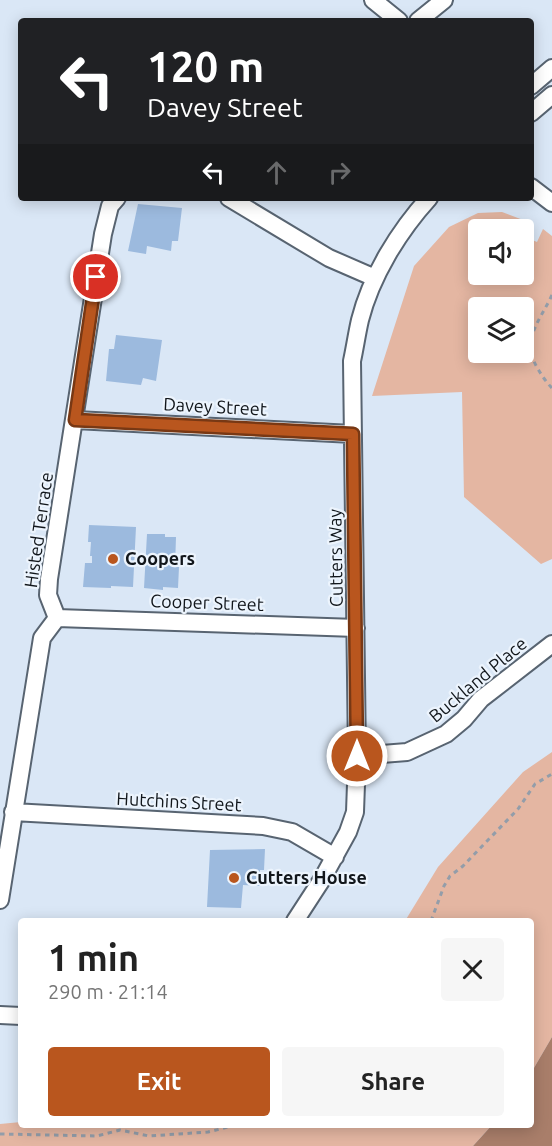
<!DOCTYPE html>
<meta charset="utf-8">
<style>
body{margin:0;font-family:Ubuntu,sans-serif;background:#f6f6f6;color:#222;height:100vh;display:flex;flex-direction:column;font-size:22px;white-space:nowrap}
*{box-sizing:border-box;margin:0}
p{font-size:20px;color:#767676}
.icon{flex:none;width:33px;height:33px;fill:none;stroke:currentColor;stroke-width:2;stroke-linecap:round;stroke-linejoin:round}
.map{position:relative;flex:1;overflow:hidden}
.side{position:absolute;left:18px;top:918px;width:516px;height:210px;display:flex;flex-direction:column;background:#fff;border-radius:6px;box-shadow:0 3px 15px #0003}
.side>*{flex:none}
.top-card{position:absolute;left:18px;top:18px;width:516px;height:183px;border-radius:6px;box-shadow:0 3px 15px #0003;background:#202124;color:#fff;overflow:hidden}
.tools{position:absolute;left:468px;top:219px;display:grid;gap:12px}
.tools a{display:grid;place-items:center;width:66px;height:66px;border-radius:6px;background:#fff;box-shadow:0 3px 15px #0003;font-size:30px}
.pin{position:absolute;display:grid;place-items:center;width:51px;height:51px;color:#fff;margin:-26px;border:3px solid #fff;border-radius:50%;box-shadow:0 2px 6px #0007}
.me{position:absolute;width:66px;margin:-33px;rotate:0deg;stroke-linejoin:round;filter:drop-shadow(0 0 4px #0008)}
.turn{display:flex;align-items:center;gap:21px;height:126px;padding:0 30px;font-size:27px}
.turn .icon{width:78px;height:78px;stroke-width:2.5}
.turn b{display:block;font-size:42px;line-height:51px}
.lanes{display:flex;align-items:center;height:57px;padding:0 30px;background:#0003;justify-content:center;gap:30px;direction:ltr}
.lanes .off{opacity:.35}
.round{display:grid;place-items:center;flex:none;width:63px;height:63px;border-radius:6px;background:#f6f6f6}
.headline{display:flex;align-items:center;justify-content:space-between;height:102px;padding:0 30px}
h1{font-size:36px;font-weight:700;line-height:45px}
.action{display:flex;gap:12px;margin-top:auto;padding:12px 30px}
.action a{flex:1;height:69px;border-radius:6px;background:#b9561e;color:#fff;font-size:24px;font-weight:700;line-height:69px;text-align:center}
.action a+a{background:#f6f6f6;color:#222}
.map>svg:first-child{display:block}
.green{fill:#e4b6a2;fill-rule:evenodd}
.water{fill:#a97e6a}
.building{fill:#9cbade}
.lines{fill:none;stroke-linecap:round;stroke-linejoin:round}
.minor-casing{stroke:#586471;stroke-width:20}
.path{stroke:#939da9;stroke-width:3;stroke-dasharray:4.5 4.5;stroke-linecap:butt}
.minor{stroke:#fff;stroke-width:16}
.route-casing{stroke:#783814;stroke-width:15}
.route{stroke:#b9561e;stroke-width:10}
.poi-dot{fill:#b9561e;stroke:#ecf4fd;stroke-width:2}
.labels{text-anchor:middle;stroke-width:4.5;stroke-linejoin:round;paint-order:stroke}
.street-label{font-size:18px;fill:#11161b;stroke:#ecf4fd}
.poi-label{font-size:18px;font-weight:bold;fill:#11161b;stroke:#ecf4fd;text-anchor:start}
</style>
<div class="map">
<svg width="552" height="1146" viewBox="0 0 552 1146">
<rect width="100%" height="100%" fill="#dae7f6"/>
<path class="green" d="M502 212 531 223 525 237 537 242 543 229 552 236V559L541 564 464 497 462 392 372 396 414 266 449 227 478 213ZM478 230H524V274H478ZM478 308H524V352H478Z
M552 752V1037L531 1073V921H405L438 867 523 772Z
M21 1122V1125H492L473 1146H0V1124Z"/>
<path class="water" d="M552 1037V1146H473L492 1125H531V1073Z"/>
<path class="building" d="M138 204 182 208 178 241H172L171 251 147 246 146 254 128 251Z
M116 335 162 340 156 381 143 378 141 385 106 381 109 349H114Z
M89 525 136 527 133 587 111 586V588L83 587 85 563H92V556H90L91 542H88Z
M147 534H165V537H176L175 567H179L178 588 163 587V590L144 588Z
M265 849 264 870H260V886L243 885 241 908 207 907 210 850Z"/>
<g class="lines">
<defs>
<path id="minor" d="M373 0 399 21
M418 21 444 0
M531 86 552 68
M531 113 552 95
M531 187 552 203
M229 198 329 258 375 278
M75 420 353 434
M57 618 356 628
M357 756 407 752 446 734 464 719 481 699 552 644
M13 812 263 826 292 832 335 857
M0 900 42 638 57 618 48 595 49 579 103 234 110 206 117 198
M295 921 321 881 348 832 355 812 357 756 352 361C355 347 357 333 360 320 371 276 399 231 429 198
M0 1015 21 1016"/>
</defs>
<use href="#minor" class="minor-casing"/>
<path class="path" d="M552 295C540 321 520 340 538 369 542 376 547 383 552 388
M431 921 444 886 450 876 463 866 518 809 535 784 552 774
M0 1134 97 1136 120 1130 149 1136 208 1132 236 1125"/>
<use href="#minor" class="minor"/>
</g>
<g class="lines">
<defs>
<path id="route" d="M96 277 75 420 353 434 357 756"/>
</defs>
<use href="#route" class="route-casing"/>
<use href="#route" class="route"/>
</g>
<g class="poi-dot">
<circle cx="113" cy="559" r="6"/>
<circle cx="234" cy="878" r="6"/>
</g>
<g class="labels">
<g class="street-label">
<text transform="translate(215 407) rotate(3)" y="6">Davey Street</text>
<text transform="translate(39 530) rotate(-82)" y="6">Histed Terrace</text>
<text transform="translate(336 558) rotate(-91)" y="6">Cutters Way</text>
<text transform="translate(207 603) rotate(2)" y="6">Cooper Street</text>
<text transform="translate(478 680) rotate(-40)" y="6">Buckland Place</text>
<text transform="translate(179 802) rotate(3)" y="6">Hutchins Street</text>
</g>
<g class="poi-label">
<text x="125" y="565">Coopers</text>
<text x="246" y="884">Cutters House</text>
</g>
</g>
</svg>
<div class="tools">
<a><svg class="icon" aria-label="sound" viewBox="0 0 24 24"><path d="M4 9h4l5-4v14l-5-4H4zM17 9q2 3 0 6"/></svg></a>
<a><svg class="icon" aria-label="layers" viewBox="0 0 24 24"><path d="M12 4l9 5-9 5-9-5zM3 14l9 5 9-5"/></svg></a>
</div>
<div class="pin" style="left:96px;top:277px;background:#d93025"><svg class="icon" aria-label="arrive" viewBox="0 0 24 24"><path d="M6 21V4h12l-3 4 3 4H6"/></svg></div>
<svg class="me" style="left:357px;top:756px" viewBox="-20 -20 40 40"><circle r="17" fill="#b9561e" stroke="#fff" stroke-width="3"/><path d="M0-11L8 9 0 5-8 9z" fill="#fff"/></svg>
<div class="top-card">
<div class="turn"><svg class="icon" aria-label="left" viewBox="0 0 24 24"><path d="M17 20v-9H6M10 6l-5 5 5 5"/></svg><div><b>120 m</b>Davey Street</div></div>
<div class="lanes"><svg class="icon" aria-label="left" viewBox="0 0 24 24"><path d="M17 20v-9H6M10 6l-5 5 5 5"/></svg><svg class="icon off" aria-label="ahead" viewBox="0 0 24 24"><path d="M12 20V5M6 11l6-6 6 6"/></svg><svg class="icon off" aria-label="right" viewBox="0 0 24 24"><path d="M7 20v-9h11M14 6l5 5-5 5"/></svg></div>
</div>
<section class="side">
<div class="headline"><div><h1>1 min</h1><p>290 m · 21:14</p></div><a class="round"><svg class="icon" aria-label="close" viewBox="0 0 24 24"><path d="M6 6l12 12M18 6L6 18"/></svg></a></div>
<div class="action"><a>Exit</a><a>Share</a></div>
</section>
</div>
